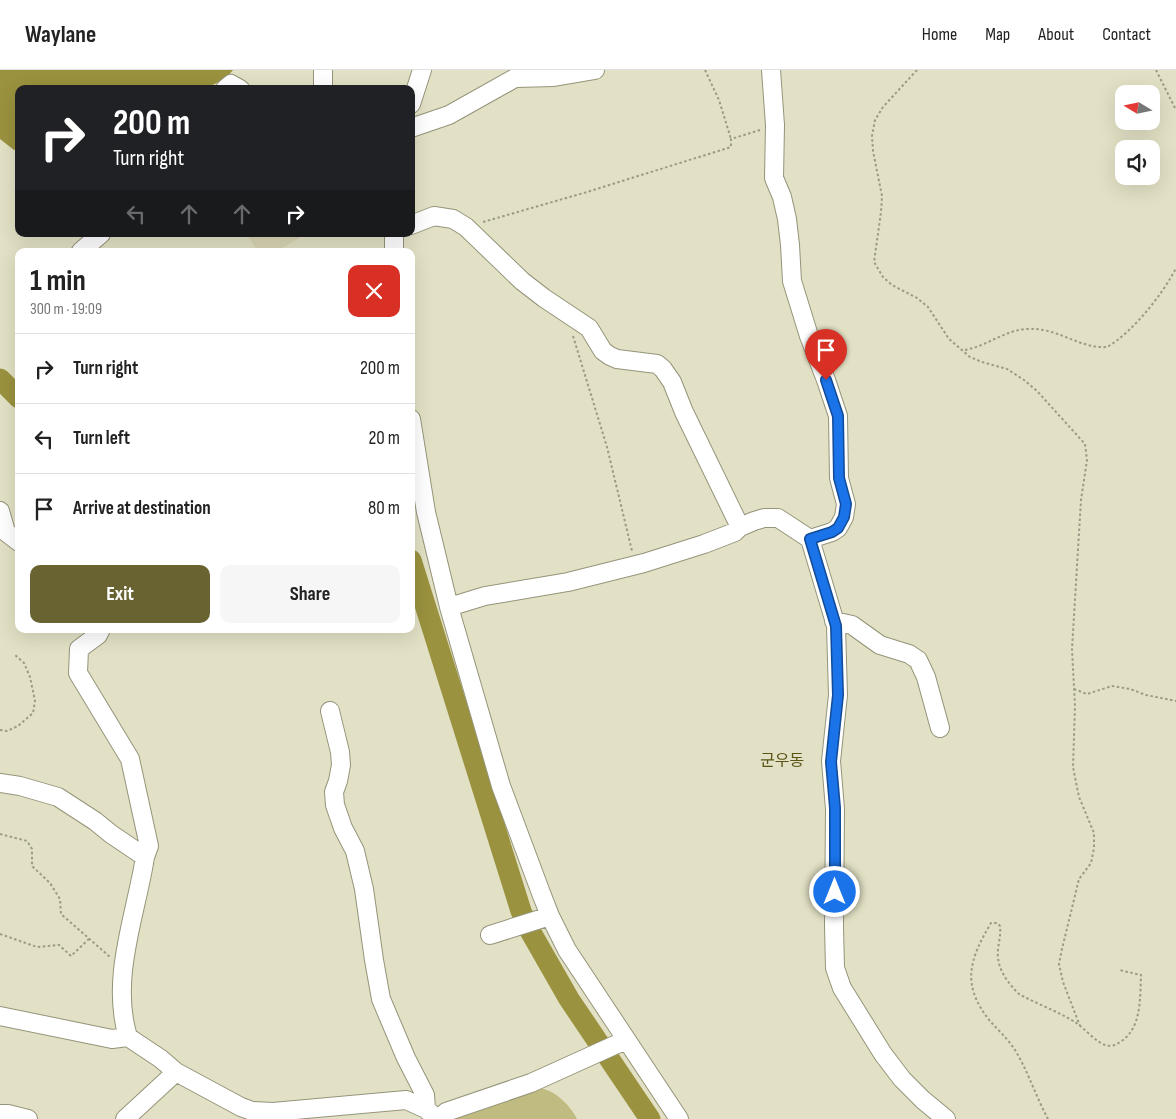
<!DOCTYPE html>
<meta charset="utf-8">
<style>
body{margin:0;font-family:"Sofia Sans Condensed","Noto Sans KR",sans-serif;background:#f6f6f6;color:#222;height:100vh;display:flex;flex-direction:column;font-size:19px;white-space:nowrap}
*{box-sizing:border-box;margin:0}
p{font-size:16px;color:#767676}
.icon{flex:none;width:28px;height:28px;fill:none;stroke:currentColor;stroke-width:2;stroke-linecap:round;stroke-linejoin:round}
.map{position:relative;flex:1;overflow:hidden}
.sheet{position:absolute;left:15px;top:178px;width:400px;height:385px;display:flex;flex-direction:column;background:#fff;border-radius:10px;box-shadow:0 5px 20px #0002}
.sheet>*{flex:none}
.guide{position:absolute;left:15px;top:15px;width:400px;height:152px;border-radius:10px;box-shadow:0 5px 20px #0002;background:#202124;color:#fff;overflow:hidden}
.needle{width:32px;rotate:280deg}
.tools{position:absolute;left:1115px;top:15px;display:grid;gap:10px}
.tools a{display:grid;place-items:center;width:45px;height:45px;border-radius:10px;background:#fff;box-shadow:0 5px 20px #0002;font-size:25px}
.pin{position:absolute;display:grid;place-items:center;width:42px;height:42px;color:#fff;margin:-51px -21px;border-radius:50% 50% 50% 0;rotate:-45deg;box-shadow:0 0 5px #0007}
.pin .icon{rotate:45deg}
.me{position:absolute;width:55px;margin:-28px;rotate:0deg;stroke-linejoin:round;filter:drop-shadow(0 0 4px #0008)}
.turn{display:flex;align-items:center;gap:18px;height:105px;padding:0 15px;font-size:22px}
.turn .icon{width:65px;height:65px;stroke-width:2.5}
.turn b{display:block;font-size:35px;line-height:42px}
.lanes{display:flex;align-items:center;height:48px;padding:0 15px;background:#0003;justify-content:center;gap:25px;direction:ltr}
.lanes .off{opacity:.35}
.round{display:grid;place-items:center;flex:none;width:52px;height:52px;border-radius:10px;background:#f6f6f6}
.headline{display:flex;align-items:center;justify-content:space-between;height:85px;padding:0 15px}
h1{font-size:30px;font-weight:700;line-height:38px}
.action{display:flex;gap:10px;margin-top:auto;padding:10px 15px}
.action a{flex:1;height:58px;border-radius:10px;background:#686330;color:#fff;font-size:20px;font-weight:700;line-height:58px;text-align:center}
.action a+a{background:#f6f6f6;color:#222}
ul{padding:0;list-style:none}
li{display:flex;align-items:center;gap:15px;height:70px;padding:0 15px;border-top:1px solid #e0e0e0}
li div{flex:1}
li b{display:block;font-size:19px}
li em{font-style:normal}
header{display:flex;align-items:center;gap:30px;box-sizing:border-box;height:70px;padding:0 25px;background:#fff;border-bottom:1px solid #e0e0e0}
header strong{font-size:24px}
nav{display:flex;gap:28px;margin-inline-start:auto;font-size:18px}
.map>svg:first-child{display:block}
.built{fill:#d9d6b4}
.grass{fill:#c0bb80}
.water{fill:#9a923e}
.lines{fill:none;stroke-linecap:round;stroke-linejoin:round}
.river{stroke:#9a923e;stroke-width:21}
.minor-casing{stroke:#95947a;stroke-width:20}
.path{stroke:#9b9a85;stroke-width:2;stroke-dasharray:2.5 2.5;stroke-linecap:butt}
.minor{stroke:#fff;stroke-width:18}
.route-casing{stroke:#114b97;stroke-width:12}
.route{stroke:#1a73e8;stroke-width:9}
.labels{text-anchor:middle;stroke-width:4;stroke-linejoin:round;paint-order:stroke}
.quarter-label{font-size:16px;fill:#595316;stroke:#e2e1c5}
</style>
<header>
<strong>Waylane</strong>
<nav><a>Home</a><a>Map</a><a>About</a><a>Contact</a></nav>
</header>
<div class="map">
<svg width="1176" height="1049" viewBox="0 0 1176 1049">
<rect width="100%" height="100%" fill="#e2e1c5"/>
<path class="built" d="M246 164H306L277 181H258Z"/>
<path class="grass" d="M538 1018C554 1019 570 1035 577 1049H453L474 1039Z"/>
<path class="water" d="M0 0H233L225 9 204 19H19V78L14 80 0 69Z"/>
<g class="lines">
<path class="river" d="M0 309 19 328
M411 490 521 841 529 859 569 929 650 1049"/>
<defs>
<path id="minor" d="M323 0V19
M225 19 231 14 240 19
M411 34 422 0
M411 58 449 45 515 8 554 7 595 0
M411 155 434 146 453 149 466 157 522 211 544 228 589 258 603 281 610 286 617 289 657 294 663 299 672 312 684 342 740 457
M394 164V181
M81 181 101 164
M411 349 426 442 449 537 501 716 541 823 550 846 567 880 679 1049
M0 441 6 462 19 472
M810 469 836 556 838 625 831 691 835 739 834 857 835 898 842 918 883 984 902 1009 923 1030 946 1049
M449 537 485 526 568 512 644 493 704 474 735 462 740 457 754 451 764 448H778L810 469 832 462 838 458 844 447 846 434 839 408 838 346 826 310 809 266 792 211 790 175 787 149 782 127 774 108 775 55 771 0
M834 551 852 555 880 575 909 584 918 590 926 607 940 658
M101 559 98 565 79 579 78 603 130 689 149 776 145 787C136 845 110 908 128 967L161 989 176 1002 241 1037 252 1041 273 1042 406 1030 426 1039 437 1049
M330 641 340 682 341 695 338 711 334 722 335 735 343 758 355 781 364 819 374 890 381 929 406 988 425 1025 426 1039
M0 713 20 716 58 727 95 751 111 764 145 787
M490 865 550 846
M0 946 112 969 128 967
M0 1044H8L28 1049
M125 1049 176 1002
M439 1049 446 1042 531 1013 626 970"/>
</defs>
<use href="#minor" class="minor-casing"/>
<path class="path" d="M705 0 719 30 731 69
M917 0 883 37 875 50 872 66 873 81 882 126 881 142 874 192 883 207 892 215 917 228 928 237 949 269 970 287 982 292 1007 299 1024 310 1037 321 1085 374 1087 390 1081 430 1072 579 1075 636 1073 697 1079 727 1094 763V778L1091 793 1079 809 1062 879 1059 894 1063 912 1080 956
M1156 0 1176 40
M483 152 587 122 731 77V69L760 60
M573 266 607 377 632 481
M965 280C987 276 1005 260 1027 259 1058 257 1079 279 1107 277 1132 263 1163 224 1176 198
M1074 619 1087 624 1112 616 1130 619 1146 625 1176 631
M0 660 7 661 18 656 33 643 35 631 30 607 24 593 14 584
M0 764 27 771 32 779V796L50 813 60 829 61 844 110 887
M0 864 37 877 59 875 71 886 90 868
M1048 1049C1036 1027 1026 996 1013 977 1006 967 997 959 990 951 961 915 969 890 991 853H997L1000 856C1001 864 999 871 998 879 996 898 1007 912 1019 924 1037 934 1057 941 1075 952 1084 958 1096 972 1105 975 1111 977 1116 975 1120 972 1142 959 1140 927 1141 905L1119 900"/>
<use href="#minor" class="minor"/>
</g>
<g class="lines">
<defs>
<path id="route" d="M826 310 838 346 839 408 846 434 844 447 838 458 832 462 810 469 836 556 838 625 831 692 835 738V822"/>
</defs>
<use href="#route" class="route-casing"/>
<use href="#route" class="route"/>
</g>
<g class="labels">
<g class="quarter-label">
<text x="782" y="696">군우동</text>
</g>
</g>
</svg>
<div class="tools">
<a><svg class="needle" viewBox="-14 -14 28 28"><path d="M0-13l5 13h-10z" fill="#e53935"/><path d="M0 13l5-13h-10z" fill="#767676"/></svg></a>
<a><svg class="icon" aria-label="sound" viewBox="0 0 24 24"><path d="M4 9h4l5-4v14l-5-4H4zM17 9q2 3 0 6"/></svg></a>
</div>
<div class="pin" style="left:826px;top:310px;background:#d93025"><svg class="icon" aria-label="arrive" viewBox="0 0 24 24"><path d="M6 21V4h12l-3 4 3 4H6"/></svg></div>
<svg class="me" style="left:835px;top:822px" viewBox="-20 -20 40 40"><circle r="17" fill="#1a73e8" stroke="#fff" stroke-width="3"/><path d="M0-11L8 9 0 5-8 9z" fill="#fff"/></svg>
<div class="guide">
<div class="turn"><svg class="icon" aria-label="right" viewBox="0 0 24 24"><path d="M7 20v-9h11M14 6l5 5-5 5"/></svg><div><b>200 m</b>Turn right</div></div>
<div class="lanes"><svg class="icon off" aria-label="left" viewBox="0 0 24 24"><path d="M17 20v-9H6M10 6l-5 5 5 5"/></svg><svg class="icon off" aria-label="ahead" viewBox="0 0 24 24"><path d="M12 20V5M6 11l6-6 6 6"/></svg><svg class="icon off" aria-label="ahead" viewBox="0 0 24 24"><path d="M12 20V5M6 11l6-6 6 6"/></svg><svg class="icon" aria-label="right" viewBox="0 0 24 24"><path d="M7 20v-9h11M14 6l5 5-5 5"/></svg></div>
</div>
<section class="sheet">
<div class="headline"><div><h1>1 min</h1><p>300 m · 19:09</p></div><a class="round" style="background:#d93025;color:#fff"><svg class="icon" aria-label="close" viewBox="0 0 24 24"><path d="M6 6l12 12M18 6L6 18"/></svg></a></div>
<ul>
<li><svg class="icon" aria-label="right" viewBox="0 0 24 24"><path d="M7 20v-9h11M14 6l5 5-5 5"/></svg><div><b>Turn right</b></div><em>200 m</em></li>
<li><svg class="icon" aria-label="left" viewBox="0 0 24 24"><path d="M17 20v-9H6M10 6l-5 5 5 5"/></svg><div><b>Turn left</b></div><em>20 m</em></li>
<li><svg class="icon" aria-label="arrive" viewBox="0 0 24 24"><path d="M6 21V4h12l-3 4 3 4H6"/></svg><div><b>Arrive at destination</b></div><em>80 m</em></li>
</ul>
<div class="action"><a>Exit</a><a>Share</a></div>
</section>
</div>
